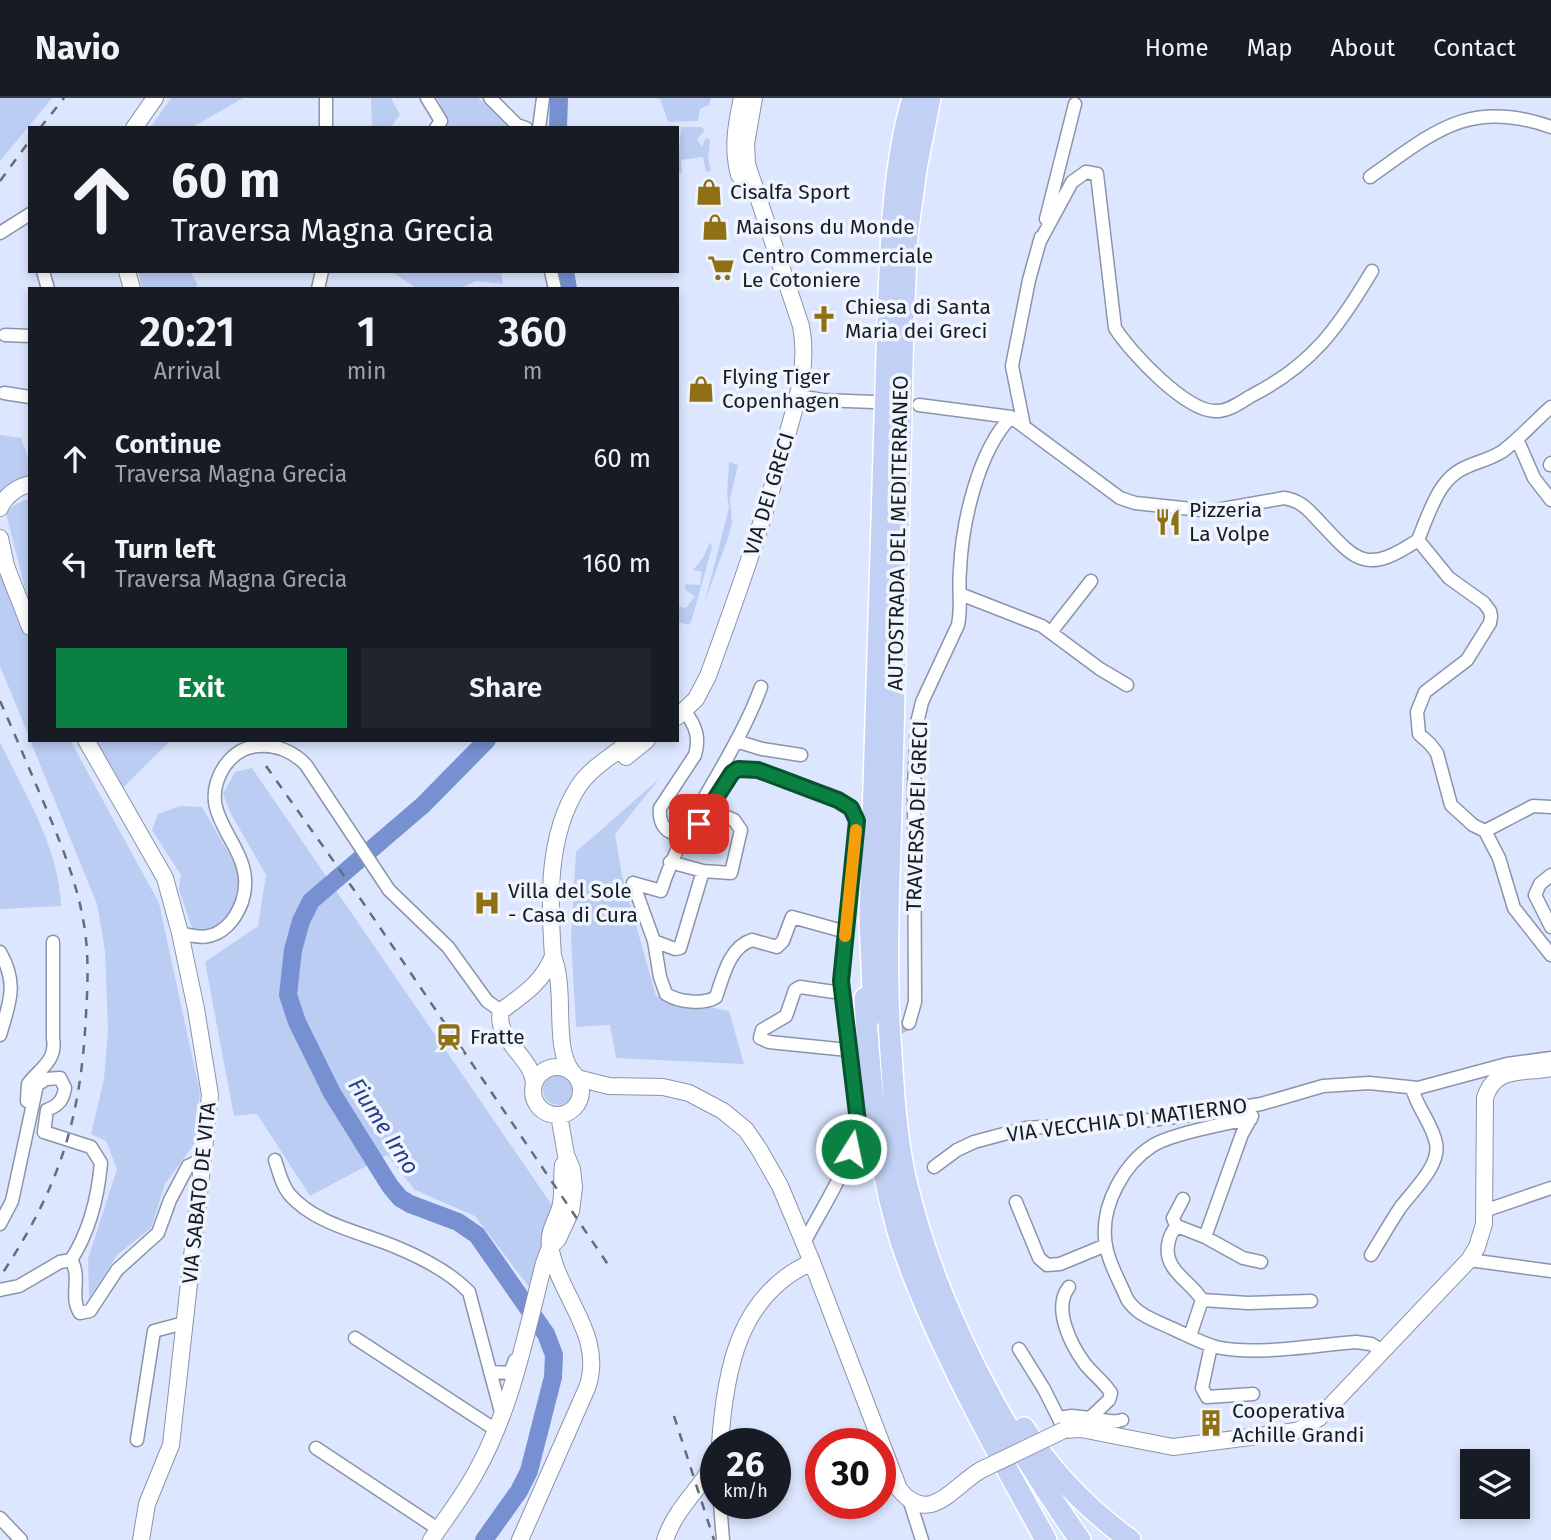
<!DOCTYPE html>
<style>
body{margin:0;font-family:"Fira Sans",sans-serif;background:#20242c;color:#f1f3f6;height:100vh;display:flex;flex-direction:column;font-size:26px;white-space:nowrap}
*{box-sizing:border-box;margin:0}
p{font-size:23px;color:#9ea1a6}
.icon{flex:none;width:38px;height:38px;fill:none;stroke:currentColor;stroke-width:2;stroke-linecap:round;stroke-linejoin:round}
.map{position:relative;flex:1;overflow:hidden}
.drawer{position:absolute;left:28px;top:189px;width:651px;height:455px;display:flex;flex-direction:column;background:#171b24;border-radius:0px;box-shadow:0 4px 10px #0003}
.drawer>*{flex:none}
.banner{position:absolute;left:28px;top:28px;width:651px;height:147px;border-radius:0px;box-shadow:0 4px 10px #0003;background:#171b24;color:#f1f3f6;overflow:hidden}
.fabs{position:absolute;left:1460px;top:1351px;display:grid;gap:14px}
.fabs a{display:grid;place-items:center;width:70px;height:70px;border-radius:0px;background:#171b24;box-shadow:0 4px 10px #0003;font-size:35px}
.speed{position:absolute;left:700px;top:1330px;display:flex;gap:14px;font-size:35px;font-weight:700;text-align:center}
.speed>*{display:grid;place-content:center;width:91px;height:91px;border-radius:50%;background:#171b24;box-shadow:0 4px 10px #0003;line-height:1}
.speed small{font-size:18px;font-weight:400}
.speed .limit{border:10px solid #d22;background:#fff;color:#111}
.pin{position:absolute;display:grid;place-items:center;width:60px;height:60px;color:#fff;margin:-30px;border-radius:14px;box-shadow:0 4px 10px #0006}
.me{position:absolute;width:77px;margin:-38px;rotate:10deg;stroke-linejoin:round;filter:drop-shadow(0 0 5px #0008)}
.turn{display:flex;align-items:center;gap:24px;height:147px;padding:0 28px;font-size:32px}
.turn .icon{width:91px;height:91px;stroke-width:2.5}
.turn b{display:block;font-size:49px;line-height:60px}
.eta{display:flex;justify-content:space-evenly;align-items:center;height:119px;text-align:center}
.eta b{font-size:42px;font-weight:600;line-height:49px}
.cta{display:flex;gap:14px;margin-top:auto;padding:14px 28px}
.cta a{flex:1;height:80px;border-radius:0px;background:#0b8043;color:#fff;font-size:28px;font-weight:600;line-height:80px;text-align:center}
.cta a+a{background:#20242c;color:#f1f3f6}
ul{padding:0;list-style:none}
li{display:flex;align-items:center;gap:21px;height:105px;padding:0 28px}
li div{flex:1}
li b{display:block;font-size:26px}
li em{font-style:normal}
header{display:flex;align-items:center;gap:42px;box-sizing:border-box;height:98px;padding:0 35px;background:#171b24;border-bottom:2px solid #363941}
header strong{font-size:33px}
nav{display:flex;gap:38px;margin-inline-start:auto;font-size:24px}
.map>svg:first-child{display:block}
.green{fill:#bccdf4}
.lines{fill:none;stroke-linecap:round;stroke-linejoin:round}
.river{stroke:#7790d2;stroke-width:18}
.street-tunnel{stroke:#b5bdd2;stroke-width:12;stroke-dasharray:12 6;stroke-linecap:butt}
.street-casing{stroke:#8b94aa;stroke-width:15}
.secondary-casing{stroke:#8b94aa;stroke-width:18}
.highway-casing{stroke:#fff;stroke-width:24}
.street{stroke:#fff;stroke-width:12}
.secondary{stroke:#fff;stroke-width:16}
.highway{stroke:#c1d0f4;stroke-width:21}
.rail{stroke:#656b7a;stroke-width:2.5;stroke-dasharray:9 9;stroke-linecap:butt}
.secondary-bridge-casing{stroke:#8b94aa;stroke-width:18;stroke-linecap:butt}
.secondary-bridge{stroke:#fff;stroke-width:16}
.route-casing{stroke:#07532c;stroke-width:18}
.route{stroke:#0b8043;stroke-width:12}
.slow{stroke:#f59e0b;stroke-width:12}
.labels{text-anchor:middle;stroke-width:7;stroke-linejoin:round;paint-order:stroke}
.poi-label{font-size:21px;fill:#171b23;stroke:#eff4fd;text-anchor:start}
.street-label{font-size:21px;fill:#171b23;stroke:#eff4fd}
.water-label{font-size:23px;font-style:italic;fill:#263e8c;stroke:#eff4fd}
</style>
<header>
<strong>Navio</strong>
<nav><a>Home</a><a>Map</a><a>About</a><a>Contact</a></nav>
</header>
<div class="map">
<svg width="1551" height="1442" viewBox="0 0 1551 1442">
<rect width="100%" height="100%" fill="#dce6fe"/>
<path class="green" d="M0 0H52L0 63Z
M171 0H243L191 30H150Z
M371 0H391L400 17 390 30H372Z
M437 0H478L513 30H448L445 28 444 14Z
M651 0H711L709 7 700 11 698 23 668 24 660 1Z
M681 29H702L705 33 697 41 702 49 706 39 710 42 708 60 711 73 706 74 703 59 681 62 682 74 677 78Z
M138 173H190L198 187 194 191H142Z
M390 173H501L503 186 476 183 459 191H418Z
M0 337 21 340 30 365V378L0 402Z
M729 364 738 367 730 401 732 425 728 440 705 503 729 410 727 396Z
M30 400V510L6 415 16 406Z
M710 444 712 449 692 521 689 527 677 524V508L686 510 695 498 684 491 686 486 700 487 702 474 693 472 703 460Z
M0 476 11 493 30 545V641L0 568Z
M30 642H70L159 805 200 995 195 1045 165 1086 151 1130 117 1157 89 1200 88 1161 117 1071 106 1043 91 1036 104 981 108 933 105 853 97 806Z
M96 642H168L169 644 121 692Z
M0 644C25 696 59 750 61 808L0 811Z
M252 670 556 1113 529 1189 475 1118 415 1092 387 1057 310 1098 257 1016 234 1018 205 864 258 828 266 777 231 716 223 696 235 674Z
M660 680 615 736 622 777 656 898 729 913 744 966 616 960 610 927 576 929 571 839 576 754Z
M180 708 202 709 239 773 236 801 228 819 212 833 196 836 190 825 179 791 181 777 152 732 158 716Z
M543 992a15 15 0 1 1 30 0a15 15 0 1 1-30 0Z"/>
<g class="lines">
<path class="river" d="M558 30 559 0
M565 173 568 191
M484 1442 519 1393 529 1373 553 1279 554 1257 546 1236 477 1137 458 1124 410 1106 400 1100 390 1088 332 995 297 924 288 897 293 852 301 823 311 803 423 707 487 642"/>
<path class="street-tunnel" d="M864 950 909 925"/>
<defs>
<path id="street" d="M427 0 441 23 436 30
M490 0 517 27 526 30
M326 30V0
M539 30 543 0
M1370 79C1434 34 1469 0 1551 29
M1046 121 1075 6
M0 135 30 116
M1039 145 1072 84 1086 74 1097 76 1115 230C1130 254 1187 315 1217 313 1229 313 1241 304 1251 298 1312 267 1338 230 1372 173
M43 173 48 191
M551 173 555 191
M318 191 322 173
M5 237 30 238
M4 295 30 299
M798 298 822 302 874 304
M919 307 1011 319 1120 400 1135 405 1211 413 1284 400C1298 402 1306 409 1315 419 1355 461 1363 479 1418 442
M1024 328 1012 268 1029 182 1041 139
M1517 341 1534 380 1551 402
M1550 367 1551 365
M1418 442 1449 480 1484 505 1490 513 1491 518 1490 525 1467 562 1425 594 1417 614 1419 636 1430 646 1437 655 1451 707 1473 727 1485 733 1499 760 1514 810 1551 857
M1418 442C1425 425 1432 403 1443 388 1460 364 1482 367 1503 353 1520 340 1535 323 1551 309
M960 496 1042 528 1100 571 1127 587
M1051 534 1091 483
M684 613C696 627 700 640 695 657L660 710C659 719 661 729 670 734 676 737 685 738 691 734 700 729 725 686 732 675 738 670 744 670 753 671 768 672 846 703 855 714L857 723 841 883 849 957
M736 643 762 651 801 657
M1485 733 1533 708 1551 709
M703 773 731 775 741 732 734 722 708 711
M1551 777 1540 786 1535 797 1551 829
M633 785 654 843 660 879 666 896C678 904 704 907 716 899 723 879 729 849 752 842L777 849 783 843 792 819 846 834
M633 785 661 793C684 720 735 660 761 589
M180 835C199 840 213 842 228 827 235 820 239 812 242 804 261 748 190 723 224 669 232 657 243 649 258 648 276 646 294 654 306 667L389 792 448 849 487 903 501 913
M654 843 675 851 680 850 703 773 670 764
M0 854C18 885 10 904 0 937
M841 895 800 889 795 892 786 918 762 932 760 940 769 944 848 952
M909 925 915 904 914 689 917 625 922 604 958 527C962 508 958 490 960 472 962 425 978 353 1011 319
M27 1003 28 986C40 970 57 963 53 940V844
M1251 1021C1230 1024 1168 1037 1152 1048 1124 1066 1102 1106 1105 1140 1106 1160 1119 1182 1127 1201 1137 1217 1154 1222 1171 1230 1185 1236 1201 1245 1216 1249 1256 1258 1314 1247 1356 1244L1371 1246 1381 1252
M275 1062C279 1074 282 1088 290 1097 315 1126 363 1135 396 1149 420 1159 451 1175 469 1194L502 1318
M934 1069 957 1052 974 1044 1026 1030 1150 1022 1199 1016 1261 1006 1323 988 1369 985 1418 990 1507 966 1551 960
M1016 1104 1039 1160 1047 1167 1060 1166 1106 1147
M1484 1113 1551 1090
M0 1126 12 1103 37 987 46 981 60 980 65 990C63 1002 59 1007 47 1012L44 1034 91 1049 101 1065C98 1099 89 1134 71 1162
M1176 1128 1173 1120 1183 1101
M1205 1139 1243 1160 1261 1164
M804 1145C821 1111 853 1065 857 1027 860 1005 852 979 849 957L857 954
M1371 1157C1381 1141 1390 1125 1400 1110 1412 1093 1441 1068 1436 1045 1432 1025 1417 1010 1412 990
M1469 1162 1551 1173
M0 1192 19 1188 60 1164 71 1162C82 1179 69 1199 80 1215L90 1213 117 1172 158 1135 170 1102 188 1068 203 1061
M1202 1202 1248 1205 1311 1203
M1190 1238 1202 1202C1191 1183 1164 1173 1168 1147 1169 1140 1172 1133 1177 1128L1205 1139 1242 1036 1252 1018
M355 1240 496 1332
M1211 1248 1202 1290 1207 1299 1253 1296
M1019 1251 1044 1291 1062 1327
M490 1274 510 1275 515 1262
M1059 1320 1072 1318 1090 1320 1109 1302 1111 1295C1104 1284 1093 1276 1085 1266 1071 1247 1052 1210 1069 1189
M1086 1321C1098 1318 1109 1327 1122 1322
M137 1342 154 1233 184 1225
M316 1350 438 1431
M909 1401 922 1442
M720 1405 723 1442
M0 1420 21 1442"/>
<path id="secondary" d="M134 30 155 0
M739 77C732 50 736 27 742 0
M127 173 132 191
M0 410C5 398 17 389 30 386
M0 440 6 468 30 529
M677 619 696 601 708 578C736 501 764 423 785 344 796 306 809 268 801 228L747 66 746 46 754 0
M86 642 165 780 180 835 196 911 210 997 171 1347 147 1406 141 1442
M626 659 647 642
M533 993a24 24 0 1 1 48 0a24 24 0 1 1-48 0Z
M572 974C552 948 567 894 553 858 549 802 547 738 578 689 590 670 615 656 632 642
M577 980 609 988 663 989 689 995 723 1013 746 1032 759 1051 780 1088 812 1164 899 1391C930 1430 955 1386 981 1372
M534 986C533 959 494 942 501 913 523 897 543 884 553 858
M1064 1332 1081 1331 1173 1349 1289 1334 1299 1332 1319 1320 1469 1162 1477 1149 1484 1126 1485 1000C1495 967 1524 976 1551 970
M720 1346C725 1273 738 1197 812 1164
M431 1442C446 1420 463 1398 476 1374 512 1310 526 1236 544 1165L550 1149 558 1141 571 1113 574 1089 572 1071 566 1057 559 1017
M520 1442 587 1290C606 1237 557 1197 550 1147 548 1134 556 1123 560 1110 564 1096 561 1081 563 1067
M665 1442C676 1409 700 1392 716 1362"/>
<path id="highway" d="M930 0 916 71 907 137 903 224C900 387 895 549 891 712 889 788 885 864 890 940 893 986 895 1033 905 1079 935 1211 1003 1332 1080 1442
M865 900C869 976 876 1053 896 1126 903 1153 914 1180 925 1206 960 1288 1003 1364 1046 1442
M874 916 870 822 888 223C891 150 892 71 913 0
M1024 1330C1051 1374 1089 1412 1130 1442"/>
</defs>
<use href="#street" class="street-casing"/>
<use href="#secondary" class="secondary-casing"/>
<use href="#highway" class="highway-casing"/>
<use href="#street" class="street"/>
<use href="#secondary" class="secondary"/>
<use href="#highway" class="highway"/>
<path class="rail" d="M40 30 64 0
M0 83 30 42
M0 603C16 639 31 675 46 710 61 746 76 782 83 821 89 852 88 884 86 916 81 1023 59 1090 0 1179
M266 668 364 806 609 1168
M674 1318 714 1442"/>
<defs>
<path id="secondary-bridge" d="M981 1372 1064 1332"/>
</defs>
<use href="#secondary-bridge" class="secondary-bridge-casing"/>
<use href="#secondary-bridge" class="secondary-bridge"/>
</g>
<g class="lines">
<defs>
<path id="route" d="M699 726 732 675 738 671 758 672 838 702 851 710 857 723 841 883 858 1024 851 1051"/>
</defs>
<use href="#route" class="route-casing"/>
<use href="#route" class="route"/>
<path class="slow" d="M845 838 856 732"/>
</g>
<defs>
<symbol id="shop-bare" viewBox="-9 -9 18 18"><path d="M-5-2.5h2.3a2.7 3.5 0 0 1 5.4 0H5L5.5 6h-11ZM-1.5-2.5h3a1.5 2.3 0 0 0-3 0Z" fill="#907015" stroke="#eff4fd" stroke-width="2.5" paint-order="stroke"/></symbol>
<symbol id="supermarket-bare" viewBox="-9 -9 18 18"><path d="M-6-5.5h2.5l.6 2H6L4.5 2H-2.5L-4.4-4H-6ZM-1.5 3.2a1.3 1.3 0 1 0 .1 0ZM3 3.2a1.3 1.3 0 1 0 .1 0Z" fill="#907015" stroke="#eff4fd" stroke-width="2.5" paint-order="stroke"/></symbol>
<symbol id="church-bare" viewBox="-9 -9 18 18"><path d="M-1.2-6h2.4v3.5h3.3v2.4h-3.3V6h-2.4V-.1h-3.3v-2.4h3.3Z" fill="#907015" stroke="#eff4fd" stroke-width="2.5" paint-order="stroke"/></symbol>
<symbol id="restaurant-bare" viewBox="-9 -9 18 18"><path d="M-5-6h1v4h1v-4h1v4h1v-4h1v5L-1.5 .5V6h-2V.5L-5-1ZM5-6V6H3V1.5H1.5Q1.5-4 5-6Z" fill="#907015" stroke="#eff4fd" stroke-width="2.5" paint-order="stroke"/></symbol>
<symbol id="hospital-bare" viewBox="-9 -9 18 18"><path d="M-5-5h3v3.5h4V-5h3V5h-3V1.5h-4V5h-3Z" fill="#907015" stroke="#eff4fd" stroke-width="2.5" paint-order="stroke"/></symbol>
<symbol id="station-bare" viewBox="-9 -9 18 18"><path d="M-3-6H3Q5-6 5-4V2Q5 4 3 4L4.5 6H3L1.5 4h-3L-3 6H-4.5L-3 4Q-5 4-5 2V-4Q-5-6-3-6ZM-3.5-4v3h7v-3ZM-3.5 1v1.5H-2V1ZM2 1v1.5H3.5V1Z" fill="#907015" stroke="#eff4fd" stroke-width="2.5" paint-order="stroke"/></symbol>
<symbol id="building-bare" viewBox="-9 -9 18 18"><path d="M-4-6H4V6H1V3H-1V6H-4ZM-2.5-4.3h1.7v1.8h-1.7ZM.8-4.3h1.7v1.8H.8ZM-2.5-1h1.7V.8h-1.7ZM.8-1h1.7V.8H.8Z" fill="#907015" stroke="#eff4fd" stroke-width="2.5" paint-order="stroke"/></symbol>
</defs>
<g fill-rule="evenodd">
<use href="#shop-bare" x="690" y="75" width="38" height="38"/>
<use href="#shop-bare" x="696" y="110" width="38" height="38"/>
<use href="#supermarket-bare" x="702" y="151" width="38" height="38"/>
<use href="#church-bare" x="805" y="202" width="38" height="38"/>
<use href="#shop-bare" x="682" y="272" width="38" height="38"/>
<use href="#restaurant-bare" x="1149" y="405" width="38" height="38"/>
<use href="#hospital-bare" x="468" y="786" width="38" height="38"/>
<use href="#station-bare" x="430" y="920" width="38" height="38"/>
<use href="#building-bare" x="1192" y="1306" width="38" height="38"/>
</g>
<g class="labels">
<g class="poi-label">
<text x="730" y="101">Cisalfa Sport</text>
<text x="736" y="136">Maisons du Monde</text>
<text x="742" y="165">Centro Commerciale<tspan x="742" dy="24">Le Cotoniere</tspan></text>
<text x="845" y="216">Chiesa di Santa<tspan x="845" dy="24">Maria dei Greci</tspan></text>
<text x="722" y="286">Flying Tiger<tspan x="722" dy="24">Copenhagen</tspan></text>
<text x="1189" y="419">Pizzeria<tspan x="1189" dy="24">La Volpe</tspan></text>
<text x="508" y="800">Villa del Sole<tspan x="508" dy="24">- Casa di Cura</tspan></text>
<text x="470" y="946">Fratte</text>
<text x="1232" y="1320">Cooperativa<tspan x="1232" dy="24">Achille Grandi</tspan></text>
</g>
<g class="street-label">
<text transform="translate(769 396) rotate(-73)" y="7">VIA DEI GRECI</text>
<text transform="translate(898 435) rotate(-89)" y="7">AUTOSTRADA DEL MEDITERRANEO</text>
<text transform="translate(917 718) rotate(-88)" y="7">TRAVERSA DEI GRECI</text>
<text transform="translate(1127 1022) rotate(-7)" y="7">VIA VECCHIA DI MATIERNO</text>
<text transform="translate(199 1095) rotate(-84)" y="7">VIA SABATO DE VITA</text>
</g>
<g class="water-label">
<text transform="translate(384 1028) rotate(57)" y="8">Fiume Irno</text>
</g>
</g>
</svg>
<div class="fabs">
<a><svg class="icon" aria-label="layers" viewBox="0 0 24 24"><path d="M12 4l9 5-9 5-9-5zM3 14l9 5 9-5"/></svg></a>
</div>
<div class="speed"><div>26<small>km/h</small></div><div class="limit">30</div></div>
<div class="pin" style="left:699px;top:726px;background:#d93025"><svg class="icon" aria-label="arrive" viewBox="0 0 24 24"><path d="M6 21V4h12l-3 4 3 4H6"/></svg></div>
<svg class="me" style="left:851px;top:1051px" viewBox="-20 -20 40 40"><circle r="17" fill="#0b8043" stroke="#fff" stroke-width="3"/><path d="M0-11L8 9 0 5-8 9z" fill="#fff"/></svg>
<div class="banner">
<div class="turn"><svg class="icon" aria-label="ahead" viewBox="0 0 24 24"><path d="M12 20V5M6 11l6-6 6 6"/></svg><div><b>60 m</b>Traversa Magna Grecia</div></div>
</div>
<section class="drawer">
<div class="eta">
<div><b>20:21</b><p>Arrival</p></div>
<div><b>1</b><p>min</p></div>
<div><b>360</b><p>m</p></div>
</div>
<ul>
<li><svg class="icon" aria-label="ahead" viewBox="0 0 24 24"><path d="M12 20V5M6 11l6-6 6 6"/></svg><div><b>Continue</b><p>Traversa Magna Grecia</p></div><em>60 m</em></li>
<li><svg class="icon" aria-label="left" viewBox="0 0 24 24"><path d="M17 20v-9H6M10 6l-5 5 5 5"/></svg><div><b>Turn left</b><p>Traversa Magna Grecia</p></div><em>160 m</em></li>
</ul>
<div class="cta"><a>Exit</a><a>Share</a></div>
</section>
</div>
